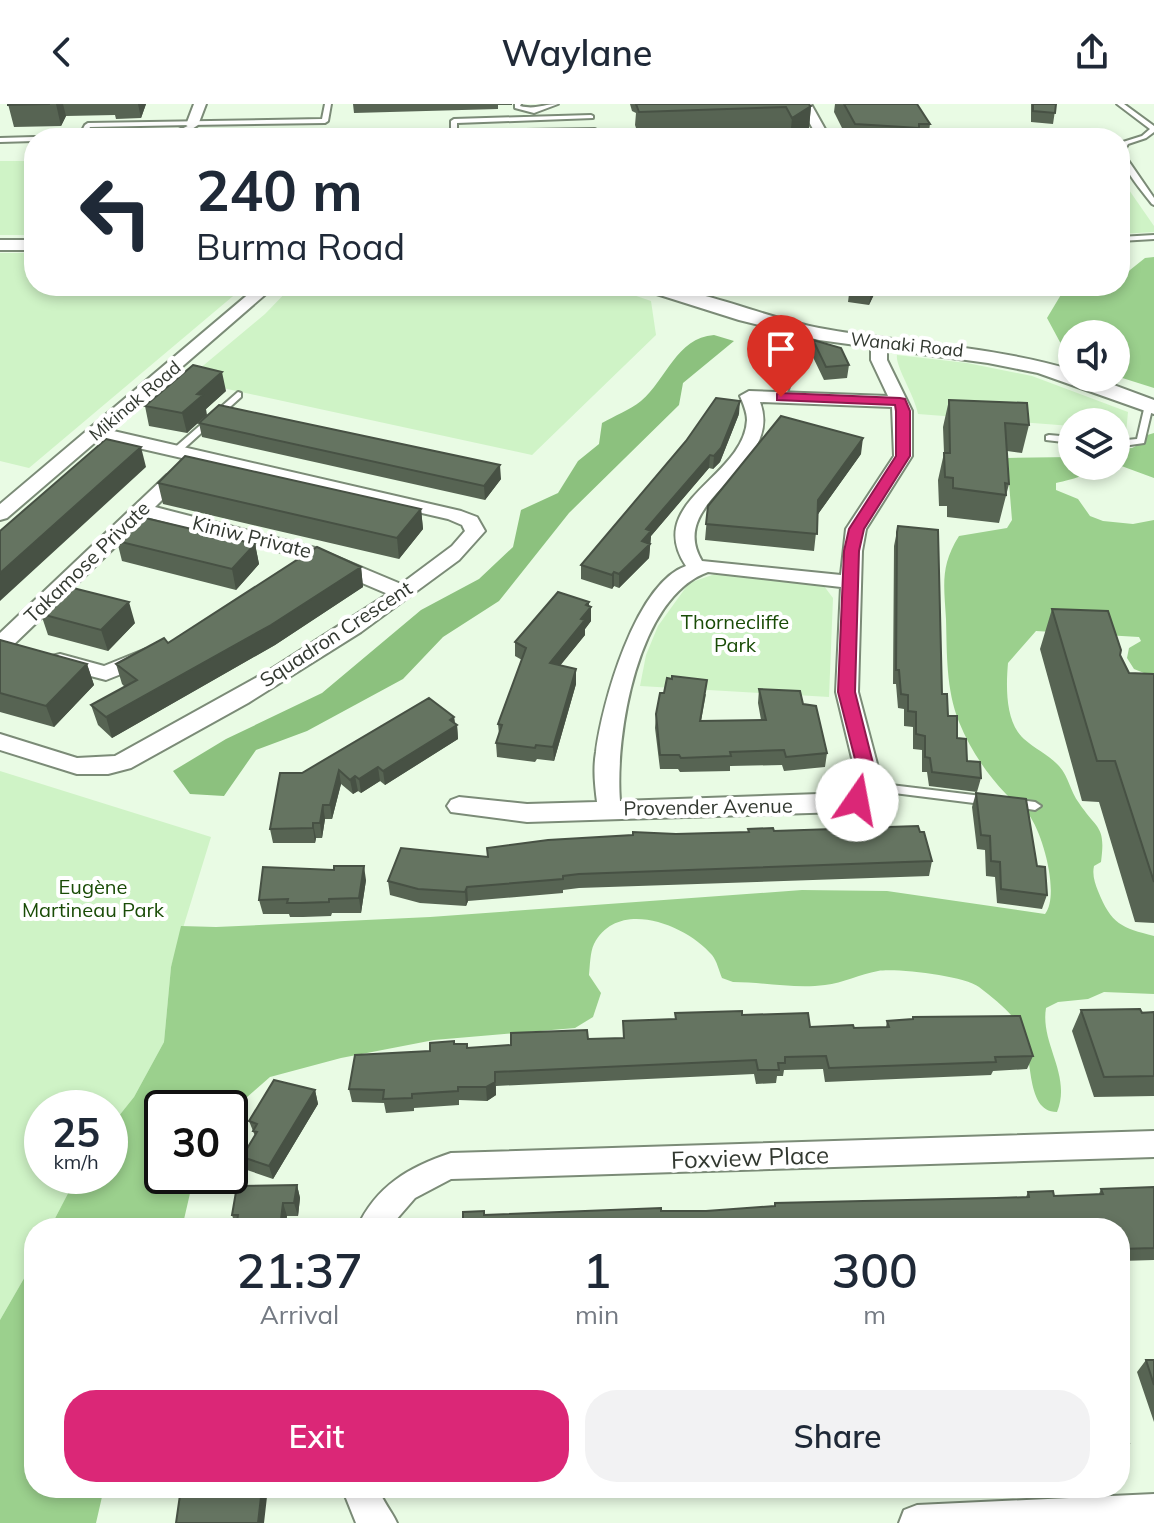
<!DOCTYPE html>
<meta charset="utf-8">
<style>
body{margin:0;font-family:Mulish,sans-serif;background:#f2f2f3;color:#1f2937;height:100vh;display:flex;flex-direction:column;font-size:30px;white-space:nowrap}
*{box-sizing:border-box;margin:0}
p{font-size:26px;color:#747a83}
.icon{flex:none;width:44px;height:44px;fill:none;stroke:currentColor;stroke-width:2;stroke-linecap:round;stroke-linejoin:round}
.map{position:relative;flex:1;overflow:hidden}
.panel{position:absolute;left:24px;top:1114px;width:1106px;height:280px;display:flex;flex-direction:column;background:#fff;border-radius:32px;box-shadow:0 4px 12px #0003}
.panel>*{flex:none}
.guide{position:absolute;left:24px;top:24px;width:1106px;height:168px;border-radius:32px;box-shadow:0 4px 12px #0003;background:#fff;color:#1f2937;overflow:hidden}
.tools{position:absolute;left:1058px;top:216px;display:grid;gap:16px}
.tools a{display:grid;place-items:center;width:72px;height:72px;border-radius:50%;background:#fff;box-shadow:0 4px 12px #0003;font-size:40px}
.speed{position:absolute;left:24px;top:986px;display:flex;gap:16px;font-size:40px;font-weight:700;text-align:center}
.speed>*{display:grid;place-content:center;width:104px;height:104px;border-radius:50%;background:#fff;box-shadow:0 4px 12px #0003;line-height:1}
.speed small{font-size:20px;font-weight:400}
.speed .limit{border:4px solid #111;border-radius:12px;background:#fff;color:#111}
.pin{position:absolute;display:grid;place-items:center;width:68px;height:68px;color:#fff;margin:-82px -34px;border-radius:50% 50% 50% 0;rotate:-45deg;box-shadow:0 0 8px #0007}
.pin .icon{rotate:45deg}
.me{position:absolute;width:88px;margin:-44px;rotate:12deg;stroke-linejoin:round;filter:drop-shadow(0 0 6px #0008)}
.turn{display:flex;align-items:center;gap:28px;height:168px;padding:0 40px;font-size:36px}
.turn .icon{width:104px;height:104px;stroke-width:2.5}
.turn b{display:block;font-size:56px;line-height:68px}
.eta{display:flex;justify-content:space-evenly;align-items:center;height:136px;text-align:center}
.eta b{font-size:48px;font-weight:600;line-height:56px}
.action{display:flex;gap:16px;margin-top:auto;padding:16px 40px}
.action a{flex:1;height:92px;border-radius:32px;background:#db2777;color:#fff;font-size:32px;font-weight:600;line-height:92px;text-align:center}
.action a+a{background:#f2f2f3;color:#1f2937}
header{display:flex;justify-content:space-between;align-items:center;height:104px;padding:0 40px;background:#fff;font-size:36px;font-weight:600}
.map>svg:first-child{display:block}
.green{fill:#cff3c6}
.forest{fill:#9bd08d}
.water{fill:#8cc17e}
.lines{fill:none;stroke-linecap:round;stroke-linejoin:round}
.service-casing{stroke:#7b8b77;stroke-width:4}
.minor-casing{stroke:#7b8b77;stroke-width:4}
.tertiary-casing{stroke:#7b8b77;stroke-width:4}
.service{fill:#fff;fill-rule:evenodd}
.minor{fill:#fff;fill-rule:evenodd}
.tertiary{fill:#fff;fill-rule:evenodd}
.wall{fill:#576453}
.shaded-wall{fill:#475144}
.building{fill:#657461;stroke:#475144;stroke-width:2}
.route{fill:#db2777;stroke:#8e194d;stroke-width:2}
.labels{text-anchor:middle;stroke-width:8;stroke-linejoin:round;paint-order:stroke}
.far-street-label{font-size:18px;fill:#323830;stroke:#fff}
.street-label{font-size:20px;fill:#323830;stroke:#fff}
.park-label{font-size:20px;fill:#1a4c07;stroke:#fff}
.near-street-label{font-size:24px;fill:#323830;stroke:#fff}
</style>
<header><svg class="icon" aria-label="back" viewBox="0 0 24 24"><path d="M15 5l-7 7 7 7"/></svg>Waylane<svg class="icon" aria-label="share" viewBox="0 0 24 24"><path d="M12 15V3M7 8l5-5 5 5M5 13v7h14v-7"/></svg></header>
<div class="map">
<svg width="1154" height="1419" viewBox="0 0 1154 1419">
<rect width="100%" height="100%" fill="#e9fbe4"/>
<path class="green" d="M0 57H34V131H0Z
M1120 73 1154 122V128L1120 130Z
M0 149H34V182H245L29 364 0 357Z
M292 182H607L651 197 656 231 532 351 186 276 265 210Z
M897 251 967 259 1032 272 1128 308 1126 329 1116 328V318H1072V322L918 310C915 292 895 262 897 251Z
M715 470 824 482 833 494 829 593 640 582 646 551 658 522 689 479Z
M0 667 211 733 171 863 164 938 134 993 110 1023V1004H42V1072H77L50 1124H34V1157L0 1216Z"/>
<path class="forest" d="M1154 153V284L1116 272V230H1072V248L1061 240 1047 214 1062 189 1072 185 1120 182V174L1145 154Z
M1154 329V374L1116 360V345L1132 344 1144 338V332Z
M1072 353V362H1095V365C1089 371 1066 377 1056 379V386L1078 395 1090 412 1103 417 1133 420 1154 416V573L1134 565 1127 554 1129 544 1141 537 1139 533 1036 527 1008 559C1006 583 1005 618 1024 635 1035 645 1049 651 1059 662 1069 673 1070 687 1079 699 1097 726 1106 721 1101 758L1094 762C1092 771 1095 779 1098 787 1111 820 1122 824 1154 832V890L1104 888 1088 895 1058 898 1046 904C1040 940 1072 971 1057 1008 1023 1008 1035 946 1019 921 1009 906 993 894 979 883 964 872 897 864 878 867 860 870 843 879 825 881 795 885 763 878 733 878L722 874C719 867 717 857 712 851 687 821 618 793 594 840 590 848 590 862 589 871L601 889 593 913 575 924 434 936 341 954 270 973 230 1008V1004H162V1072H194L182 1124H50L77 1072H110V1023L134 993 164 938 171 863 181 822 216 823 430 813 802 786 887 787 1045 810C1060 791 1043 730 1029 711 1022 703 1013 697 1006 690 986 669 970 645 959 618 946 585 947 550 946 515 944 481 940 462 959 432L1007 424 1012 416 1007 354Z
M34 1157V1384H104L96 1419H0V1216Z"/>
<path class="water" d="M714 231 734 237 683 279 679 301 569 409 499 497 443 533 403 575 307 627 256 646 224 692 190 690 173 667 226 635 322 589 421 506 479 475 513 443 521 406 558 389 578 357 599 340 602 319C614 312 630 306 641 297 667 275 676 234 714 231Z"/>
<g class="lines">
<defs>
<path id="service" d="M325 0H331L328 17 325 19 190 21 193 23C171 41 134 34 107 34L110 32C140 32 163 35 190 21L90 23 84 34H78L85 21 88 19 322 15Z
M515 0H521L520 2C536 6 543 0 558 0L534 9 515 4Z
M1117 0H1124L1154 22V28L1146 34 1128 40 1123 49 1154 94V101L1152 100C1140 84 1114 57 1123 38L1142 32 1150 25Z
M591 11 593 12V14L457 19V27L595 25 596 26 593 28 454 31 451 29V17L454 15Z
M0 34 34 33 37 34H34V37L0 38Z
M1154 131V135L1120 137V133Z
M791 265 795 268 785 293 778 295 777 293 787 268Z
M238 288 241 289V293L178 350H172V346Z
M1149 298 1153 301 1144 339 1116 343V337L1137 335 1145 301Z
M1049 331 1072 333V339L1046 336V332Z
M866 678 990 693 996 697 990 701 862 685 860 682 862 679Z
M1013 695 1035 698 1041 702 1035 706 1009 702 1007 699 1009 696Z"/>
<path id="minor" d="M194 0H206L198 21 192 25 186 21Z
M799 0H811L830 34H818Z
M258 182H275L109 326 461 407 477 413 485 427 459 456 361 528 248 599 131 664 108 670H77L0 646V630L77 654 115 652 270 566 388 490 301 453 146 413 8 546 0 548V529L167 371H181L183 375 155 403 315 444 401 480 452 442 465 427 462 421 448 415 99 335 7 414 0 416V400Z
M879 234 887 239V256L912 307V352L866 425 862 447 858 588 881 675C874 697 863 703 841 708L527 718 451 708 447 702 451 696 459 693 527 700 597 698C595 682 593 665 596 648 602 600 635 480 686 462 643 397 744 374 747 316 747 308 743 299 740 292L749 287 888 292 871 256V239ZM760 298 892 303 894 352 846 425 841 471 702 457C664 394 785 366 760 298ZM708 468 841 483 836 588 857 675 848 689 620 697C615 632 637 493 708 468Z
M146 545 154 547 157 552 154 557 106 576 52 562 49 557 52 552 60 550 104 562Z
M1154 1027V1053L451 1075 415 1094 389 1124H357C376 1082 409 1063 451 1049Z
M342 1384H378C383 1398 391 1406 397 1419H356Z
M1154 1390V1419H899L904 1406 917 1401Z"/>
<path id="tertiary" d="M0 136H34V146H0Z
M641 182C698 182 761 213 819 224 903 240 989 241 1072 266V274H1095L1154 296V310L1038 269 988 259 819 236 739 216 644 186Z"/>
</defs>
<use href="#service" class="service-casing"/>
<use href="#minor" class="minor-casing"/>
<use href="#tertiary" class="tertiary-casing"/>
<use href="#service" class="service"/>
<use href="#minor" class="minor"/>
<use href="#tertiary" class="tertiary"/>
</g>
<path class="wall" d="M8 0H146L141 14 116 15 115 11 66 12 61 22 14 23Z
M353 0H512V1H498V5L354 9Z
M630 0H808L811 2 809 24 793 34H788L784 25 638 30 635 21 636 9 632 7Z
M835 0H917L930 20 928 34H847L834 8Z
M1031 0H1056L1053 20 1031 18Z
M850 182H878L869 201 848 198Z
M813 236 849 261 847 274 824 276 811 249Z
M226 287 206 305 187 329 149 322 145 302Z
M949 296 1029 321 1022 349 1007 347 1009 380 999 419 947 413V402H939L938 376 944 349 943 323Z
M739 310 720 358 713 365 709 364 651 432 649 454 619 484 614 482 612 485 581 475V461Z
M199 319 501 375 485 396 202 333Z
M861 350 818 410 814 447 705 436 708 402Z
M158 379 421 405 423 425 399 455 163 400Z
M898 422 948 612 967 657 981 674 977 688 929 682 927 668H922V646L913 645V623L904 622V605L898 604 896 580H893L894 442Z
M117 437 255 440 259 460 236 486 122 457Z
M361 463 363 483 275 541 112 634 98 621 91 601 125 583 122 580 116 560Z
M589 502 591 503V517L585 525V531L560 561 576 580 554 657 537 655 535 658 497 653 496 639 499 630 498 620 522 556 515 552V538Z
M1052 505 1120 551 1129 569 1154 570V819L1135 818 1099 698 1082 697 1040 545Z
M41 510 135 519 108 547 48 531Z
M0 536 87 560 94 581 54 623 0 608Z
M759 585 803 600 827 649 825 663 784 667 782 661 730 662V667L680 668 678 665H660L655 624 656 610 706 590 701 617 761 616 758 599Z
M454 613 455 619 457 621 458 635 385 681 380 677 361 689 358 687 353 690 341 680 332 715H325L322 734H316L315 739H273L270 725 302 669Z
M976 689 1037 762 1047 791 1042 805 997 799 995 773 986 772 985 746 977 745 972 703Z
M863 721 888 723 920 728 932 757 929 772 579 784 563 786V789L468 797 466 802 420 799 390 791 388 777 488 753 676 730 748 728V725L774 727 862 724Z
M366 776 361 809H332L331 812 303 813H290L289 810H263L259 796Z
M1081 906 1154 908V992L1094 993 1072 927Z
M675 909 742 911 810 923 854 924 886 923 887 917 912 916 913 913 1033 952 1027 965 993 967 991 971 825 978 823 965 784 966 783 972H777L776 979 756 980 754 970 496 982V991L487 997 459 996V1001L414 1004V1007L386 1009 384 999 352 998 349 985 430 947 454 940 467 944 623 934V917L675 915Z
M315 986 318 1000 273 1075 247 1066 242 1053 255 1032 249 1017Z
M297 1081 300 1094 298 1112H287L285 1124H236L232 1111Z
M1154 1083V1156L1120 1157V1124L463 1118 485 1111 706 1107 774 1102 775 1099 996 1094 1026 1093 1028 1088 1054 1092 1099 1090 1101 1085Z
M1146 1256H1154V1318L1137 1268Z
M1120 1309 1129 1339 1120 1350Z
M832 1384H868L833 1387Z"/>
<path class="shaded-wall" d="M56 0H63L66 12 61 22Z
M138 0H146L141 14Z
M811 2 809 24 793 34H790L792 14Z
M872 182H878L869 201Z
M222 268 226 287 206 305 207 311 187 329 182 309 197 290Z
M740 297 739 310 720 358 713 365 714 352Z
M863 334 861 350 816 413 818 396Z
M141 343 146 363 0 497V469Z
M710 351 709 364 651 432 649 454 619 484V470L642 437 646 425Z
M500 361 501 375 485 396 484 382Z
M421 405 423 425 399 455 397 434Z
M255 440 259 460 236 486 232 465Z
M361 463 363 483 275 541 112 634 106 613Z
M614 468V482L612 485V471Z
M129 498 135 519 108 547 101 526Z
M589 498V506L591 503V517L585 525V531L551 573 550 559 581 515 586 501Z
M87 560 94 581 54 623 46 602Z
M576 565V580L554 657 553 643Z
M454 613 455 622 457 621 458 635 385 681 383 667Z
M378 663 380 677 361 689 359 675Z
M339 666 341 680 332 715 330 701Z
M355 672 358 687 353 690 350 676Z
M323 701 325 715 322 734 320 719Z
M313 719 316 734 315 739 313 724Z
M364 762 366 776 361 809 359 794Z
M467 783 468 797 466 802 465 788Z
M495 968 496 991 487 997 486 983Z
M315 986 318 1000 273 1075 269 1062Z
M297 1081 300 1094 298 1112 294 1099Z
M283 1099 287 1112 285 1124H280Z
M262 1384H268L264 1419H258Z"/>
<path class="building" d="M8 0H50L8 1Z
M636 0H808L811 2 792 14 786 3 639 8Z
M844 0H917L930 20H919V24L855 20Z
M1033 0H1056L1055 9 1033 7Z
M801 33H824V34H801Z
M813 236 841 244 849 261 826 263Z
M193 261 222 268 197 290 203 291 182 309 145 302Z
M716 294 740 297 721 344 714 352 710 351 646 425 651 427 642 437 650 440 619 470 614 468 612 471 581 461 686 337Z
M949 296 1027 299 1029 321 1005 319 1009 380 1005 379 1006 391 953 384V374L945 373 944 349H950Z
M219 301 500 361 484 382 199 319Z
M781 312 863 334 818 396 817 430 706 420 708 402Z
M106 335 141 343 0 469V427Z
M185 352 421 405 397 434 158 379Z
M141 413 255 440 232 465 117 437Z
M898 422 938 426 942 590H947L948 612H957V634L966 635 967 657 980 658 981 674 932 668 930 654 925 653V632L916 630V608L908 607V591L901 590 899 566H896L897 428Z
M317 443 361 463 271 521 106 613 91 601 137 576 116 560 164 534 168 539Z
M69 483 129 498 101 526 41 510Z
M558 488 589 498 586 501 591 503 581 515 585 516 550 559 576 565 553 643 536 641 535 644 496 639 502 621 498 620 526 544 515 538Z
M1052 505 1108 507 1121 546 1120 551 1129 569 1154 570V778L1115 657H1097Z
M0 536 87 560 46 602 0 589Z
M672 572 707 576 700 617 766 616 759 585 800 587 803 600 816 602 827 649 786 653 784 646 730 648 731 652 681 654 679 651H660L656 610 660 589H664L667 574 672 575Z
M429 594 454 613 450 616 457 621 383 667 378 663 359 675 355 672 350 676 339 666 330 701H323L320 719H313V724L270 725 280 669H302Z
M976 689 1026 695 1037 762 1045 763 1047 791 1001 785 1000 758 991 757 990 732 981 731Z
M888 720V723L918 722 920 728H924L932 757 579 770 563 772V775L467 783 465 788 418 785 388 777 401 744 488 753 487 744 548 736 633 731V728L676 730 749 728 748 725 773 724 774 727 864 724 863 721Z
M334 762H364L359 794 329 795V798L300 799H287L288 795 259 796 263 763 334 766Z
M1140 905 1142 909 1154 908V972L1104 973 1081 906Z
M742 907V911L808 909 810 923 853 921 854 924 889 923 887 917 913 915V913L1020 912 1033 952 995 953 996 958 829 964 826 952 785 953V959H778L779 966H758L756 956 495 968V978L486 983H458V987L412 990V994L383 995 384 986 349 985 355 951 430 947V939L454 937V940H467V944L511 941V929L587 926 588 935 624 934 623 917 676 915 675 909Z
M274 976 315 986 269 1062 242 1053 257 1028 253 1027 257 1020 249 1017Z
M297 1081 294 1099H283L280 1124H236L238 1111H232L237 1082Z
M1154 1083V1144L1120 1145V1124H430V1121L463 1118V1108L484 1107V1111L661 1104V1107H706L775 1102V1099L996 1094 1029 1093 1028 1088 1053 1087 1054 1092 1103 1090 1101 1085Z
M1146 1256H1154V1281Z
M1120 1309 1129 1339H1120Z
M181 1384H262L258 1419H176Z"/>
<path class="route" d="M781 289 900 294 905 295 910 307V352L864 425 859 447 855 588 877 675 871 693 857 702 848 696 857 686 860 675 838 588 844 447 849 425 896 352V307L895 301 777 296V290Z"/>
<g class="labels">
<g class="far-street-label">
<text transform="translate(907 241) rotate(6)" y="6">Wanaki Road</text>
<text transform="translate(135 297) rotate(-40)" y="6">Mikinak Road</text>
</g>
<g class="street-label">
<text transform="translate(252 433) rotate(14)" y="7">Kiniw Private</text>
<text transform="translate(87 458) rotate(-44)" y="7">Takamose Private</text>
<text transform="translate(336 530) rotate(-33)" y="7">Squadron Crescent</text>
<text transform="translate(708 703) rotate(-1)" y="7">Provender Avenue</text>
</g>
<g class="park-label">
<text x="735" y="525">Thornecliffe<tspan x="735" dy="23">Park</tspan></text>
<text x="93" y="790">Eugène<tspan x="93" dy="23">Martineau Park</tspan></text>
</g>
<g class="near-street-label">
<text transform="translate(750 1054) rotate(-2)" y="8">Foxview Place</text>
</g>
</g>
</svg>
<div class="tools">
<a><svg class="icon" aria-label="sound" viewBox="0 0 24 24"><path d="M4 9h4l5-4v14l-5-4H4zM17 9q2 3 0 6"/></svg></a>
<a><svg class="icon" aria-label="layers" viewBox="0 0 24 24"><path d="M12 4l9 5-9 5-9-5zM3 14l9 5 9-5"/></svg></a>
</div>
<div class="speed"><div>25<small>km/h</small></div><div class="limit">30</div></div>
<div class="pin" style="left:781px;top:293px;background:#d93025"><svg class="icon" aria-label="arrive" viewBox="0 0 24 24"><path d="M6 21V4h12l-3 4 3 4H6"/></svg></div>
<svg class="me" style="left:857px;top:696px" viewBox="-20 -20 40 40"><circle r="19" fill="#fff"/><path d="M0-13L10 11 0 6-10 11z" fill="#db2777"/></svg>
<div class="guide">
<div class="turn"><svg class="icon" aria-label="left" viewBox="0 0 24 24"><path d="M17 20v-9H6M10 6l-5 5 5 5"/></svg><div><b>240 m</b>Burma Road</div></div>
</div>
<section class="panel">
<div class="eta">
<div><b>21:37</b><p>Arrival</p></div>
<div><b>1</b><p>min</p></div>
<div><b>300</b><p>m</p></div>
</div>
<div class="action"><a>Exit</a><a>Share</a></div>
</section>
</div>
